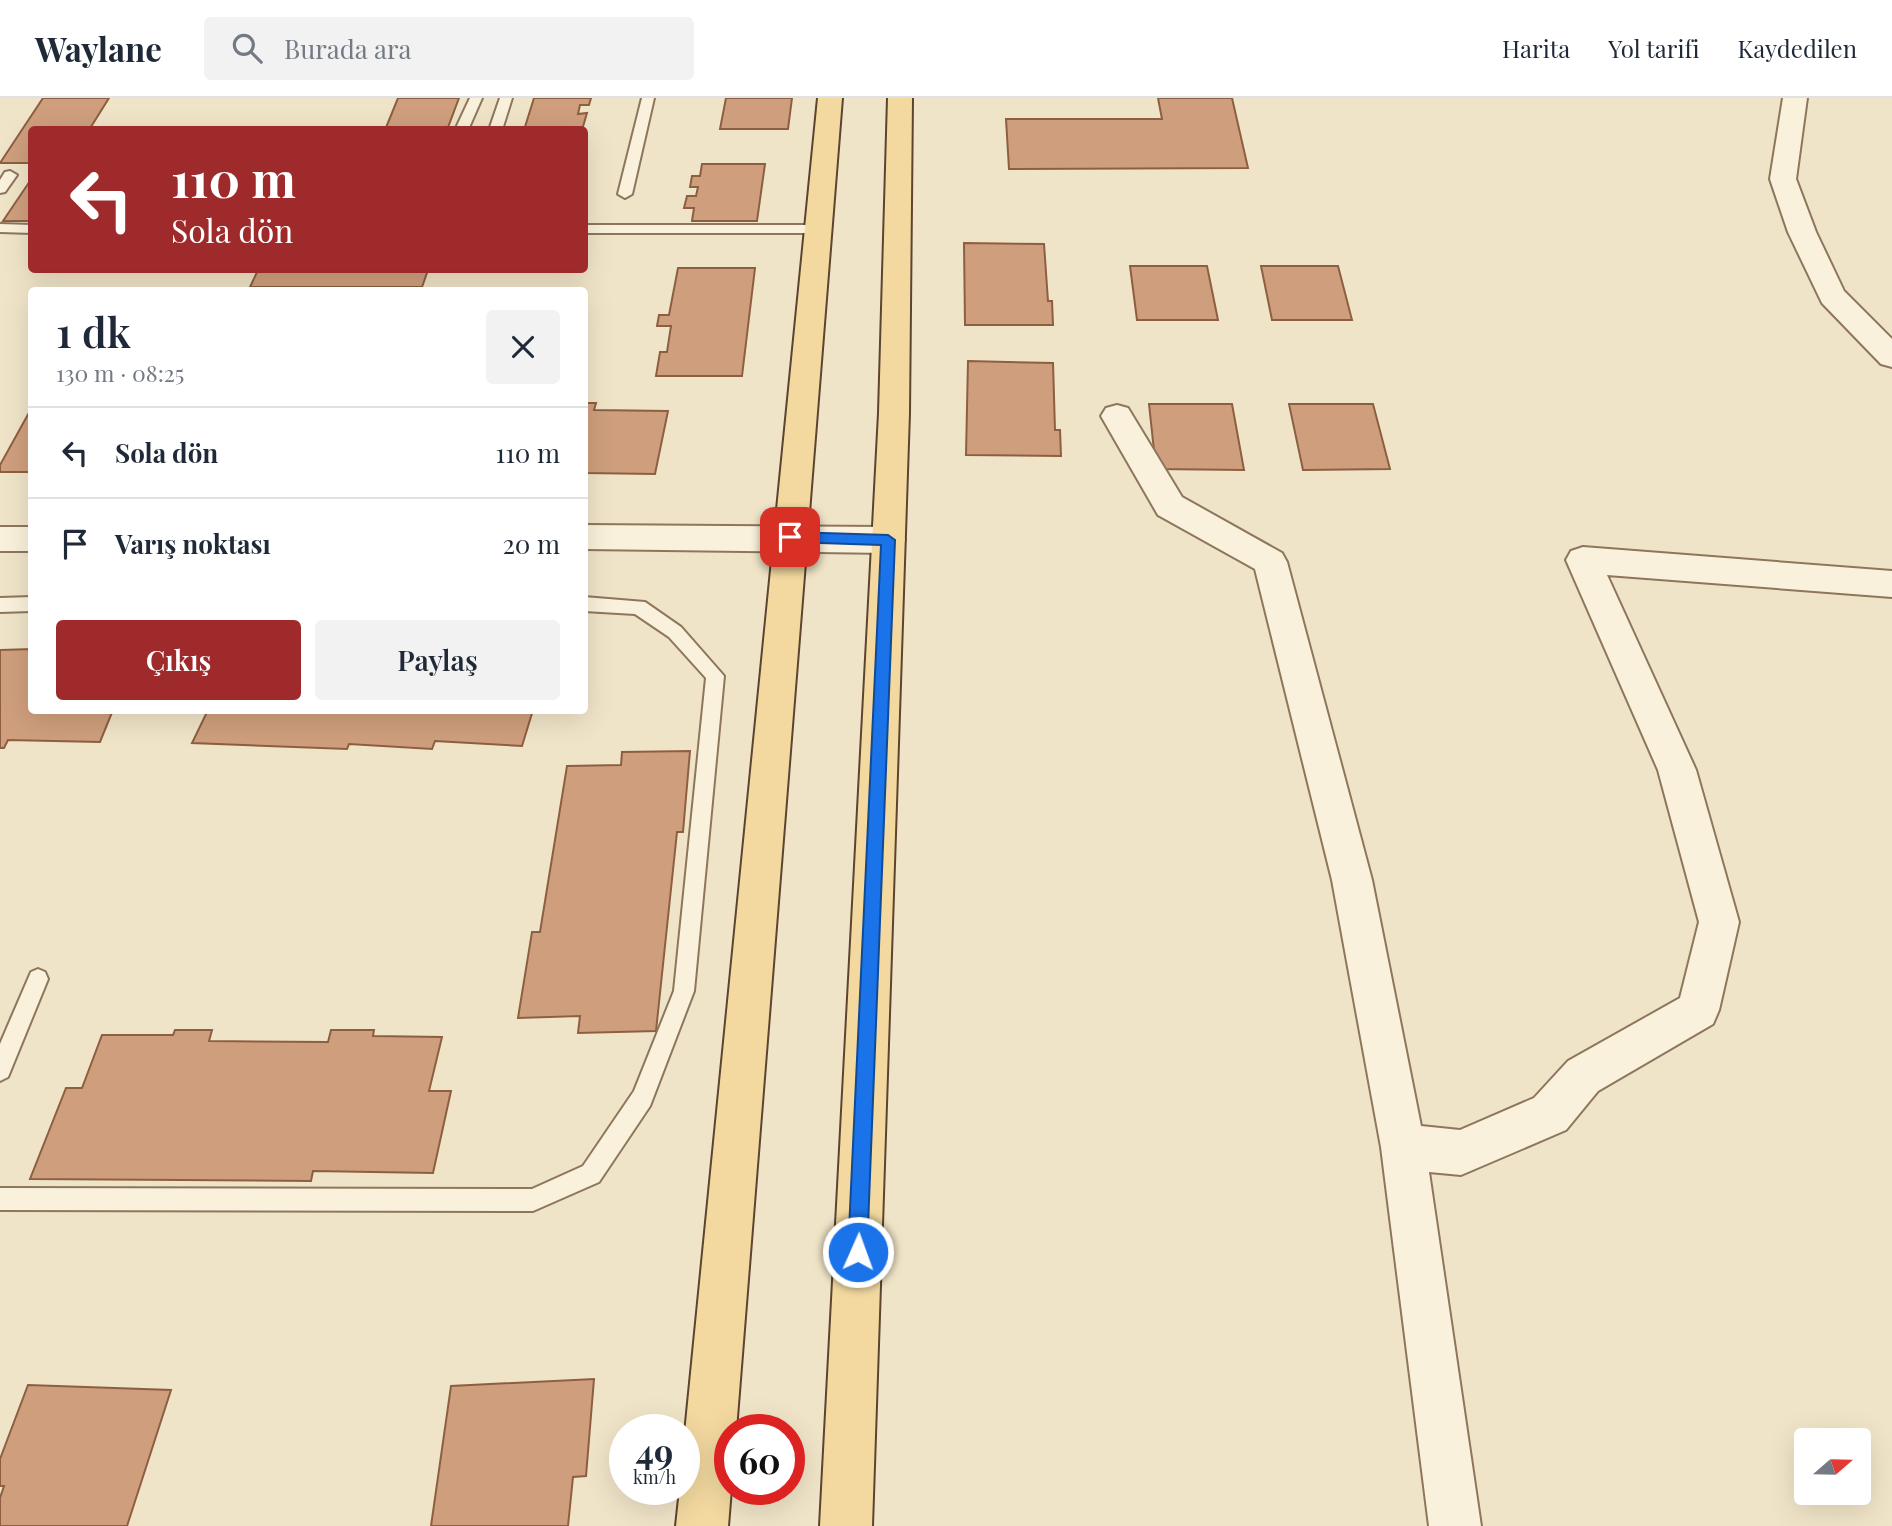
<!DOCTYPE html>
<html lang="tr">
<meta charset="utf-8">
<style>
body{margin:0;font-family:"Playfair Display",serif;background:#f2f2f3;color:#1f2937;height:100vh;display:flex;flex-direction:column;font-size:26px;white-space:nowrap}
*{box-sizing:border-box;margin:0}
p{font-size:23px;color:#747a83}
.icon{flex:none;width:38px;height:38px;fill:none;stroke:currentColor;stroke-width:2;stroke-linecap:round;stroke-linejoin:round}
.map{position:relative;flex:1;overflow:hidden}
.drawer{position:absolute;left:28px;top:189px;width:560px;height:427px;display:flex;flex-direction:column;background:#fff;border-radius:7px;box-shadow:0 7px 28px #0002}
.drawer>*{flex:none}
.hud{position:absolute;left:28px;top:28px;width:560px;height:147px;border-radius:7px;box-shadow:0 7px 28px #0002;background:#9e2a2b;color:#fff;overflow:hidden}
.needle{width:46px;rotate:70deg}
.fabs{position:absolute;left:1794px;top:1330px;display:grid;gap:14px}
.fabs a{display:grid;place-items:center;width:77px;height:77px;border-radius:7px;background:#fff;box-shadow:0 7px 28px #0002;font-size:35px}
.speed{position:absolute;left:609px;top:1316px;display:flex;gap:14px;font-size:35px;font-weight:700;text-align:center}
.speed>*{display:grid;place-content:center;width:91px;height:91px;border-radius:50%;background:#fff;box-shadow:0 7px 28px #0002;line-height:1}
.speed small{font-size:18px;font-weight:400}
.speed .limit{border:10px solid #d22;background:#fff;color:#111}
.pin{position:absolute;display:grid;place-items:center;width:60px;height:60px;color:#fff;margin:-30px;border-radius:14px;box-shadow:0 4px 10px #0006}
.me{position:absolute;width:77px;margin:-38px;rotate:2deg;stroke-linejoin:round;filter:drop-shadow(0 0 5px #0008)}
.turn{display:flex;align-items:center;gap:24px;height:147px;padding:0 28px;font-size:32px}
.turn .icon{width:91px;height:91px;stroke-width:2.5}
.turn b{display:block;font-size:49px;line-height:60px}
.round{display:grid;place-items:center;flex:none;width:74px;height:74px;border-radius:7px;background:#f2f2f3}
.head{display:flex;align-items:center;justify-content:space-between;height:119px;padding:0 28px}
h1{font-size:42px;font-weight:600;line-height:52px}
.button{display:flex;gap:14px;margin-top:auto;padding:14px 28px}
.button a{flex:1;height:80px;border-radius:7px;background:#9e2a2b;color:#fff;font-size:28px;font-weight:600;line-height:80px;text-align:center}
.button a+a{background:#f2f2f3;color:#1f2937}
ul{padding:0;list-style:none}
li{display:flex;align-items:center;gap:21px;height:91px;padding:0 28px;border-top:2px solid #e0e1e3}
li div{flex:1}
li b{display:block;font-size:26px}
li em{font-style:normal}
header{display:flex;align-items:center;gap:42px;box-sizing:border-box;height:98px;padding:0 35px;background:#fff;border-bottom:2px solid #e0e1e3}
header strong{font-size:33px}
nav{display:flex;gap:38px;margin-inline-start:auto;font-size:24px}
.search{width:490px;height:63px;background:#f2f2f3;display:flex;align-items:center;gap:18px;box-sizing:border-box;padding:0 24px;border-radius:7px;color:#747a83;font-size:26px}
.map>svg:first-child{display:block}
.building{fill:#cf9f7d;stroke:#8d5f41;stroke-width:2}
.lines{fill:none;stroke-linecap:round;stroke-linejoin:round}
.lane-casing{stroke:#8d765c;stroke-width:4}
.street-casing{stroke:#8d765c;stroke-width:4}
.primary-casing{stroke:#5b4430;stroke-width:4}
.lane{fill:#faf1dc;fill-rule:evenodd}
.street{fill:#faf1dc;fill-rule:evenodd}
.primary{fill:#f3d9a0;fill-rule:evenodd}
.route{fill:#1a73e8;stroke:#114b97;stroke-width:2}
</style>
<header>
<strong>Waylane</strong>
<div class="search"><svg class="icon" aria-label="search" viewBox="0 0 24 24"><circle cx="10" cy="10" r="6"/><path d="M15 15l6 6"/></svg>Burada ara</div>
<nav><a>Harita</a><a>Yol tarifi</a><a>Kaydedilen</a></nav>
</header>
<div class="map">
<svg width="1892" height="1428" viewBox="0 0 1892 1428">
<rect width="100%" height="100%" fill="#f0e4c8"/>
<path class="building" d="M43 0H109L89 32H32V65H0Z
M398 0H459L447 32H385Z
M534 0H591L589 7H580L578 16 587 15 582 32H524Z
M726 0H792L788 31H720Z
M1158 0H1232L1248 70 1009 71 1006 21H1162Z
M702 66H765L757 123H692L694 110H684L687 98H696L698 89H690L692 78H700Z
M30 83 32 123H3Z
M964 145 1044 146 1048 203H1052L1053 227H965Z
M1130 168H1207L1218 222H1137Z
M1261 168H1338L1352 222H1272Z
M678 170H755L742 278H656L660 254H667L671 228H657L659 217H669Z
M258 172H428L422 189H250Z
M968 263 1053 265 1055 332H1060L1061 358 966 357Z
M584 305H596L594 312 668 313 655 376 584 375Z
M1149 306H1232L1244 372 1156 371Z
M1289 306H1373L1390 371 1303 372Z
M31 311 32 374H0V367Z
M32 551V612H113L100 644 8 642 4 650H0V552Z
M208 612H533L522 648 435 643 432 651 349 646 347 651 192 645Z
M690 653 683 734H677L656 933 578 935 580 918 518 920 532 834H540L567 668 621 667 622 654Z
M175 932H212L209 943 328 944 331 932H374L373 938 442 939 429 993H451L433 1075 313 1073 311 1083 30 1081 66 990H82L102 937H173Z
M594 1281 586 1378 573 1379 568 1428H431L451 1288Z
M28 1287 171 1292 127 1428H0V1400L4 1388H0V1361Z"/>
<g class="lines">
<defs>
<path id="lane" d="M470 0H482L468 32H455Z
M500 0H512L502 32H489Z
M642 0H654L632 96 625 100 618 96Z
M10 73 17 77 5 94 0 95V82L5 74Z
M0 126 32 127V135L0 134Z
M584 127H818L825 131 818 135H584Z
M32 499V513L0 514V500Z
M584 499 645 504 681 529 724 578 694 893 650 1008 599 1084 533 1113 0 1112V1090L532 1091 583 1068 634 993 674 893 706 580 669 539 635 516 584 513Z
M38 871 45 874 48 881 8 979 0 983V946L31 874Z"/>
<path id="street" d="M1783 0H1807L1796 81 1816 134 1844 193 1892 241V269L1881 266 1822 205 1788 134 1770 81Z
M1117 307 1128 310 1182 399 1282 455 1287 464 1372 782 1421 1028 1460 1032 1534 1000 1568 963 1680 900 1699 824 1658 672 1566 462 1571 453 1583 449 1892 473V499L1607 477 1696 672 1739 824 1719 912 1713 926 1598 993 1566 1032 1461 1077 1429 1074 1481 1428H1429L1381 1049 1332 782 1255 471 1158 417 1101 318 1106 310Z
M584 427 888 429 900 433 905 442 900 451 888 455 584 451Z
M0 429H32V453H0Z"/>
<path id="primary" d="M818 0H842L736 1332H730L731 1391 728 1428H676L680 1391H684V1345Z
M888 0H912L909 315 872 1428H820L879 315Z"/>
</defs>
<use href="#lane" class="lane-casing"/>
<use href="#street" class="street-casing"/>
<use href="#primary" class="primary-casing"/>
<use href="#lane" class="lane"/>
<use href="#street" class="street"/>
<use href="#primary" class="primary"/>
</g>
<path class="route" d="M790 434 888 437 895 442 867 1154 864 1161 858 1164 851 1161 848 1154 881 447 790 444 783 439Z"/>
</svg>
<div class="fabs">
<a><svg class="needle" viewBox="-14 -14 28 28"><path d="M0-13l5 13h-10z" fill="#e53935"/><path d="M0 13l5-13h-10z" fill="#747a83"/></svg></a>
</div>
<div class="speed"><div>49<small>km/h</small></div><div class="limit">60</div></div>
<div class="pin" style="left:790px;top:439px;background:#d93025"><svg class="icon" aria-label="arrive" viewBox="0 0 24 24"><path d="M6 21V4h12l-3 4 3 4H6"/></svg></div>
<svg class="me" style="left:858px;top:1154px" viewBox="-20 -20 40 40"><circle r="17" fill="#1a73e8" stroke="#fff" stroke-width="3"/><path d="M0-11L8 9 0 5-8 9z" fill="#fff"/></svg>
<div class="hud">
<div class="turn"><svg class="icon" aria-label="left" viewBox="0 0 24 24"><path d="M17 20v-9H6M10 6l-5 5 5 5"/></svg><div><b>110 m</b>Sola dön</div></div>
</div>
<section class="drawer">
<div class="head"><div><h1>1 dk</h1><p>130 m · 08:25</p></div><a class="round"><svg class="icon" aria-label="close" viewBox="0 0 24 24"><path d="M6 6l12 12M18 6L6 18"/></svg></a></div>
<ul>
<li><svg class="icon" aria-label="left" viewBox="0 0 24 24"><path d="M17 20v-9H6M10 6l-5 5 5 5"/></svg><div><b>Sola dön</b></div><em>110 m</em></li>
<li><svg class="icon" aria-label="arrive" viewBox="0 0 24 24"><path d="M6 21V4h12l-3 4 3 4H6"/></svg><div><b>Varış noktası</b></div><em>20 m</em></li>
</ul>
<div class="button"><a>Çıkış</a><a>Paylaş</a></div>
</section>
</div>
